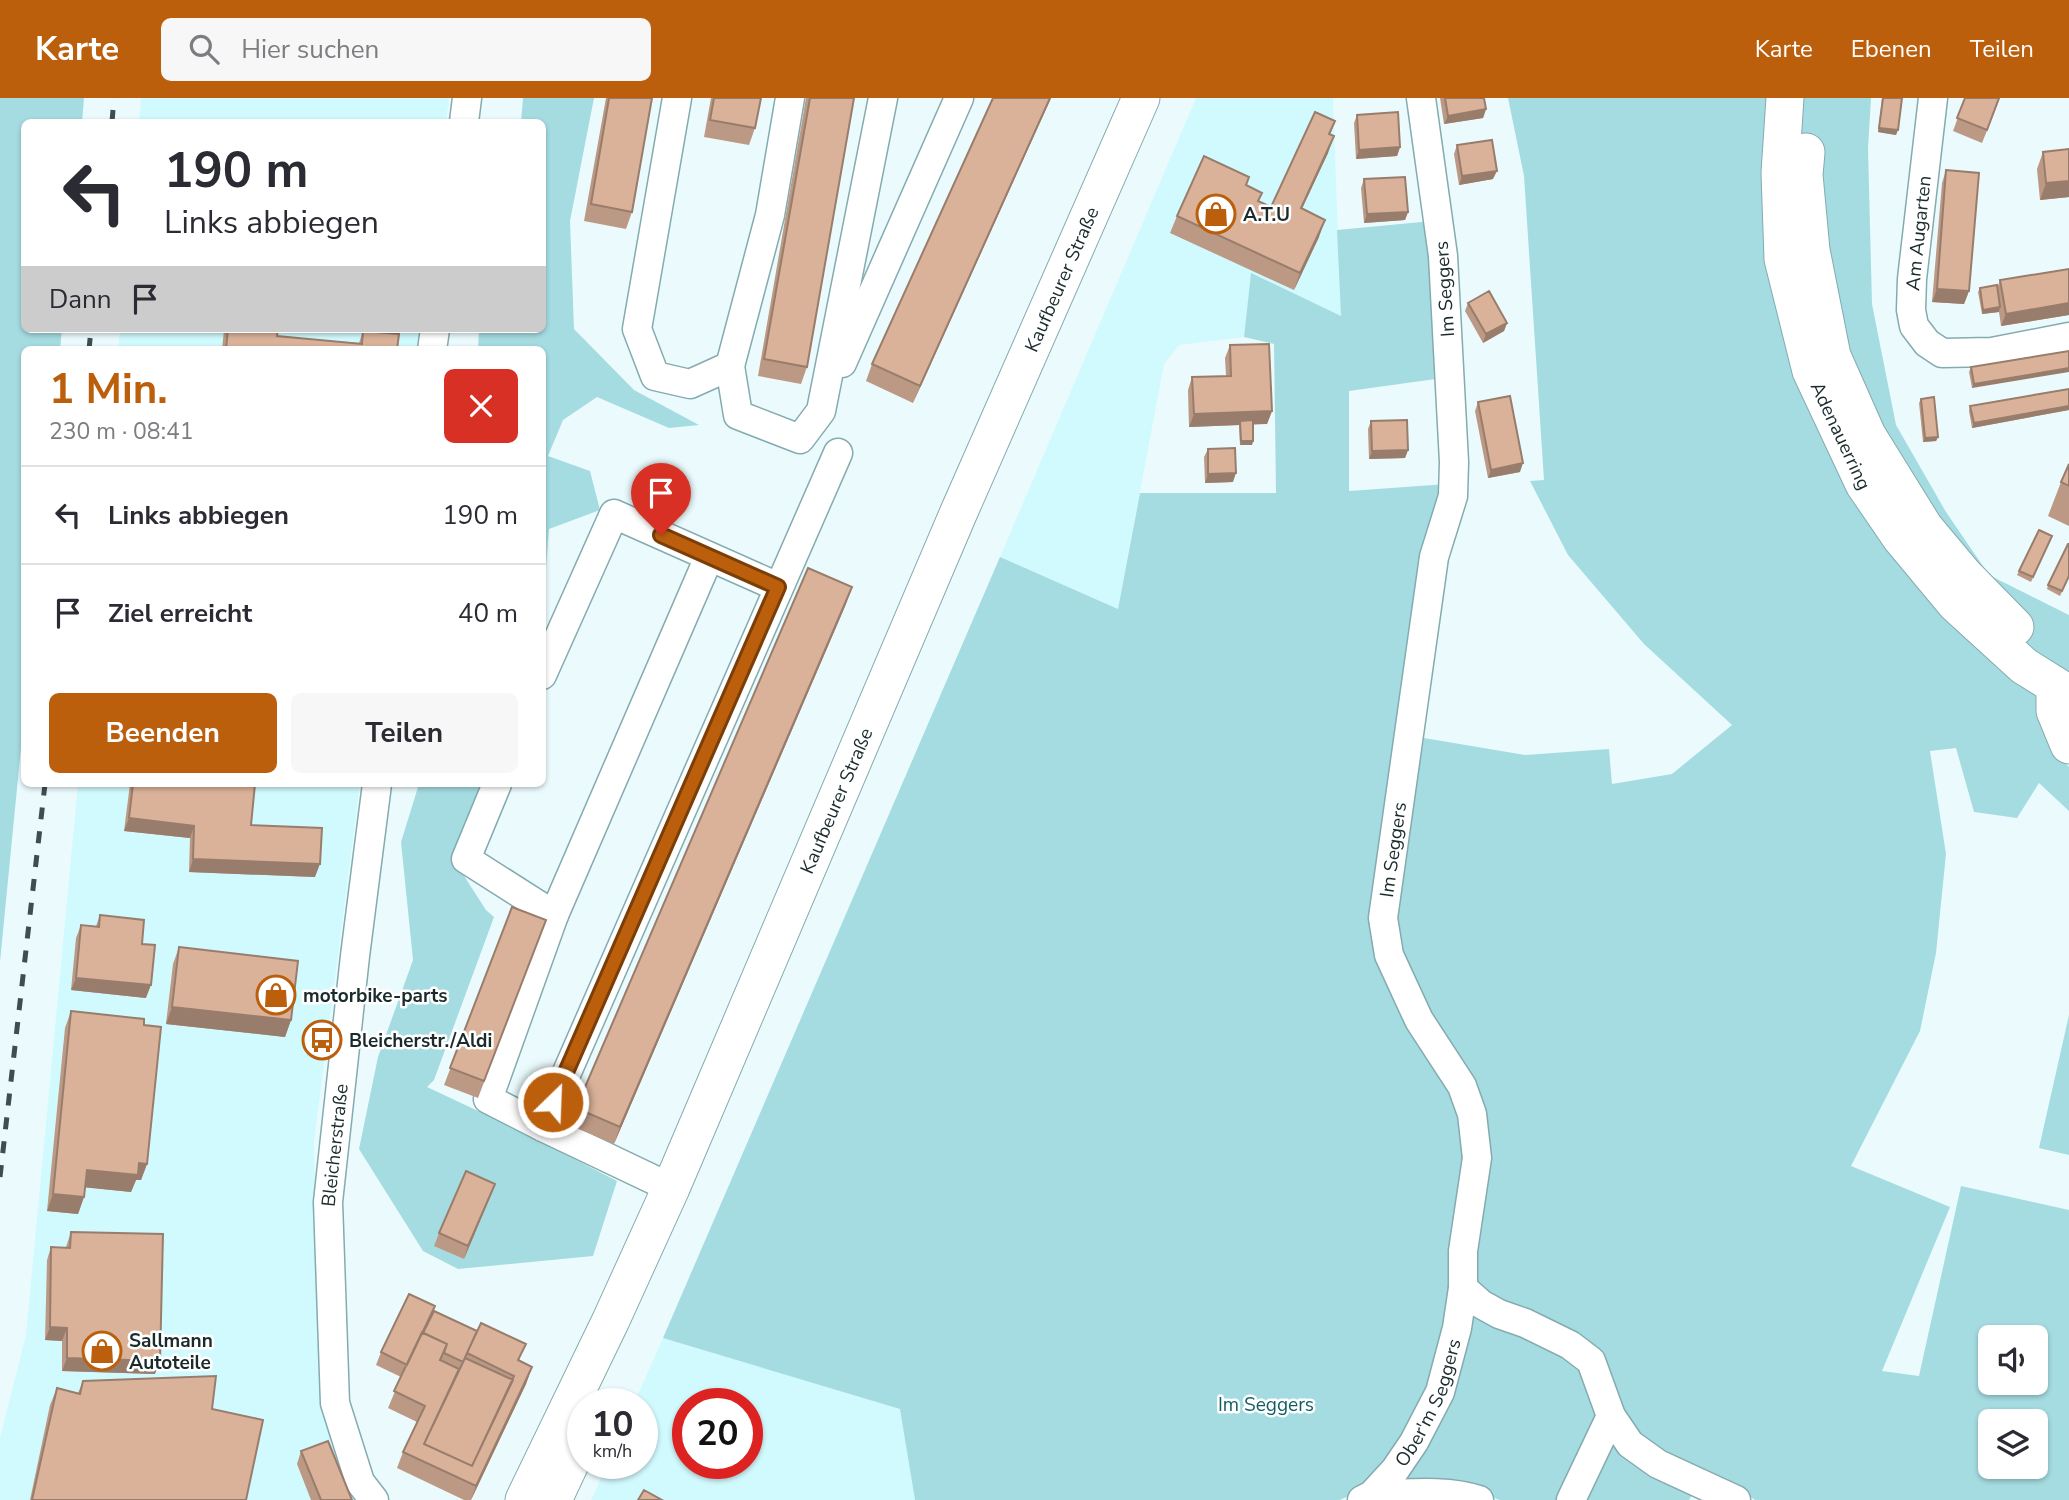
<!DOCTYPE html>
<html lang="de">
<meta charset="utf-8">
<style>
body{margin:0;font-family:"Nunito Sans",sans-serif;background:#f7f7f7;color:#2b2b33;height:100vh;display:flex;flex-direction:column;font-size:26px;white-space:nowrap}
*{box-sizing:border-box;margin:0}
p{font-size:23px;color:#7c7c81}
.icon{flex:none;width:38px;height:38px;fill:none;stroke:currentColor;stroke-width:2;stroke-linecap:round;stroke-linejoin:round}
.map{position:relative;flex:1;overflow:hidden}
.sheet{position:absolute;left:21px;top:248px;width:525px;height:441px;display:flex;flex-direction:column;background:#fff;border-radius:10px;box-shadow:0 2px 5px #0004}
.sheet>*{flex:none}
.hud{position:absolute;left:21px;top:21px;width:525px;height:214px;border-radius:10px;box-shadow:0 2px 5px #0004;background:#fff;color:#2b2b33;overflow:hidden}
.tools{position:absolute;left:1978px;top:1227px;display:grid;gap:14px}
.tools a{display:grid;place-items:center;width:70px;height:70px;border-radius:10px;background:#fff;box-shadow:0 2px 5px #0004;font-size:35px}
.speed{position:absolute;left:567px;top:1290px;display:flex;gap:14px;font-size:35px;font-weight:700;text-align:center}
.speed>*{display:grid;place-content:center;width:91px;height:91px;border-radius:50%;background:#fff;box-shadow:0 2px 5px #0004;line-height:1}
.speed small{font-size:18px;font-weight:400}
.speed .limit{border:10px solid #d22;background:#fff;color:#111}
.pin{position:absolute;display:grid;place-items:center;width:60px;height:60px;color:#fff;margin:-72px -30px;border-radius:50% 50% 50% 0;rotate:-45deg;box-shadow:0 0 7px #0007}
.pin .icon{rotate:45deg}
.me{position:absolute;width:77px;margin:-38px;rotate:24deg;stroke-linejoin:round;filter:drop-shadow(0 0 5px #0008)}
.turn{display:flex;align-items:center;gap:24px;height:147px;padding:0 28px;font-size:32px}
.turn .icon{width:91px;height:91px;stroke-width:2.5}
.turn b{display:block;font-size:49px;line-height:60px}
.then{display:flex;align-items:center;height:66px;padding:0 28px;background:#0003;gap:14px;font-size:26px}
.round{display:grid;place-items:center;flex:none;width:74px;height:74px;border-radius:10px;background:#f7f7f7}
.overview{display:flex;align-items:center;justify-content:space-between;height:119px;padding:0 28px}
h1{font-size:42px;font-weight:700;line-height:52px;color:#bc5f0d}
.primary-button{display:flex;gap:14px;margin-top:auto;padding:14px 28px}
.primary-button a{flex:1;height:80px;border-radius:10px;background:#bc5f0d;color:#fff;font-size:28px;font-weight:700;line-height:80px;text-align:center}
.primary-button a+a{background:#f7f7f7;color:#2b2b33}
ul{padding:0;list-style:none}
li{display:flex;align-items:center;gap:21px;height:98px;padding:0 28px;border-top:2px solid #e1e1e2}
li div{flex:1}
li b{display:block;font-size:26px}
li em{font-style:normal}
header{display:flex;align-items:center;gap:42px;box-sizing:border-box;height:98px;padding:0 35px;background:#bc5f0d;color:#fff}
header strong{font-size:33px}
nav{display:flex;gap:38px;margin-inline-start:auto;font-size:24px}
.search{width:490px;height:63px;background:#f7f7f7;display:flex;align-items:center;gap:18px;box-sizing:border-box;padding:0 24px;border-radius:10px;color:#7c7c81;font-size:26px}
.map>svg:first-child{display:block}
.built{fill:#d1fafe;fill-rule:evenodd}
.green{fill:#a5dce1;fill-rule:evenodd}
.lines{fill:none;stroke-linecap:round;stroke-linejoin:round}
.minor-casing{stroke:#84abaf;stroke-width:31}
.major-casing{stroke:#84abaf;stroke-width:39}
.minor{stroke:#fff;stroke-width:28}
.major{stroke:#fff;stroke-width:37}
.rail{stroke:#3e4e4f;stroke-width:5;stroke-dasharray:12 12;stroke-linecap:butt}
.wall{fill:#bb9984}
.shaded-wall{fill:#997d6c}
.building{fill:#dab29a;stroke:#997d6c;stroke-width:2}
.route-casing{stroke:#7a3e08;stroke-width:18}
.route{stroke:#bc5f0d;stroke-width:12}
.labels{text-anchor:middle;stroke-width:5;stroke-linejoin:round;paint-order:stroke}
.poi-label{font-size:19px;font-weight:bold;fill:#1b2b2c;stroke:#fff;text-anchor:start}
.street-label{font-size:19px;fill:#1b2b2c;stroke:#fff}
.park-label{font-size:19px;fill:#115d64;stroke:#fff}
</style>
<header>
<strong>Karte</strong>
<div class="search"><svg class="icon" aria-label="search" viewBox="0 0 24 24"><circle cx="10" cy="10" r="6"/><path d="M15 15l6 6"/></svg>Hier suchen</div>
<nav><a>Karte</a><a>Ebenen</a><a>Teilen</a></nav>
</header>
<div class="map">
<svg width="2069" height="1402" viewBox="0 0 2069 1402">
<rect width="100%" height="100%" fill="#ebfbfd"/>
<path class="built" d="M141 0H449L446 24H139Z
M1196 0H1333L1341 218 1251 176 1244 239 1179 247 1164 266 1118 511 1000 459Z
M120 231H419L416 252H118Z
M78 686H360L314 1044 319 1293 343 1372 359 1402H0V1340L26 1237Z
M663 1240 901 1311 915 1402H591L608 1365H642V1306L634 1305ZM688 1306H747V1365H688Z"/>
<path class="green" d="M0 0H84L82 24H24V231H62L60 252H24V619L0 864Z
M523 0H594L570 123 574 231 634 292 699 327 669 330 597 299 563 322 548 358 590 373 600 412 549 431 543 508 542 252H478L479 231H542V24H521Z
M1508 0H1871L1868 50 1872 206 1896 327 1946 414 1989 477 2069 517V637L2057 656 2069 669V713L2039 685 2017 720 1974 714 1956 650 1930 653 1946 756 1936 855 1920 933 1851 1068 1950 1109 1882 1273 1919 1278 1961 1088 2069 1112V1402H1755L1731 1385 1701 1376 1635 1339 1609 1281 1530 1220 1472 1185 1484 1061 1399 849 1394 818 1424 640 1525 657 1609 651 1612 686 1672 676 1732 627 1644 546 1568 457 1530 383 1544 382 1524 78ZM1990 1239H2035V1284H1990ZM1990 1323H2035V1368H1990Z
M1432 123 1443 280 1349 293V393L1447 386 1376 819 1467 1016 1452 1228 1407 1341 1359 1393 1340 1402H915L900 1311 663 1240 1000 459 1118 511 1140 395H1276L1274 246 1244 239 1251 175 1341 218 1337 132Z
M419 686H488L457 767 486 812 494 819 434 982 427 989 512 1029 617 1083 593 1158 458 1171 423 1153 359 1051 378 959 413 862 401 744Z
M2069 917V1057L2039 1050Z
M1475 1212 1586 1269 1599 1313 1562 1402H1500L1470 1392 1398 1391 1463 1228Z
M1606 1341 1688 1388 1692 1397 1689 1402H1576Z"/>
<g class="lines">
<defs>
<g id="minor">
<path d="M677 0 637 231 655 278 690 286 730 268 770 117 790 0"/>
<path d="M1933 0 1912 181 1911 212 1914 228 1927 245 1942 255 1992 254 2069 239"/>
<path d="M464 24 467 0"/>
<path d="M432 252 435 231"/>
<path d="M842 265 959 0"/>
<path d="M730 268 738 317 800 341 821 313 883 0"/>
<path d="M542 577 614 416 778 489"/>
<path d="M497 686 466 761 554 817 709 459"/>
<path d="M543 1029 488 1001 554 817"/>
<path d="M671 1090 543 1029 838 355"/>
<path d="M1463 1190 1481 1206 1499 1216 1525 1225 1570 1247 1591 1263 1611 1318 1630 1346 1658 1366 1736 1402"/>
<path d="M1372 1397C1407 1396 1445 1391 1479 1402"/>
<path id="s1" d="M374 1402 360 1384 335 1305 328 1104 355 858 377 686"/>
<path id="s2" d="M1362 1402 1372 1397 1395 1372 1414 1344 1440 1294 1457 1230 1463 1190V1153L1477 1060 1472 1016 1462 988 1419 922 1389 857 1383 820 1434 459 1453 398 1454 364 1443 158 1421 0"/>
<path d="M1571 1402 1611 1318"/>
</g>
<g id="major">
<path id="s3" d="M1785 0 1780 75 1783 161 1811 273 1864 386 1901 440 1955 505 2024 568 2069 596"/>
<path d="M1806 54 1804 77 1811 152 1832 258 1867 337 1924 429 1965 478 2015 529"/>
<path d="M2055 589V613L2069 647"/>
<path id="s4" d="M524 1402 611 1222 671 1090 958 416 1141 0"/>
<path d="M553 1402 583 1338"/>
</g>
</defs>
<use href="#minor" class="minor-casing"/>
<use href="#major" class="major-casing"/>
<use href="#minor" class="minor"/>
<use href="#major" class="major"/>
<path class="rail" d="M112 24 114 0
M89 252 91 231
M0 1079 45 686"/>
</g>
<path class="wall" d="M606 0H652L632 114 626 131 584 123Z
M711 0H761L755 30 749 47 704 39Z
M806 0H854L807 269 801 286 758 278Z
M1051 0 913 305 866 283 872 266Z
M1440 0H1484L1486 11 1483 20 1444 26Z
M1882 0H1902L1896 37 1878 34Z
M1965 0H2000L1982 45 1953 33Z
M1357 17 1400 49 1397 58 1356 61 1354 25Z
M1335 23 1330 37 1328 55 1302 111 1319 139 1294 192 1170 135 1177 118 1246 87 1259 104 1271 109Z
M1457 47 1493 81 1459 87 1454 56Z
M2069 51V99L2040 102 2037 71 2043 54Z
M1946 72 1969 193 1964 206 1932 204 1942 85Z
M1364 81 1408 114 1405 122 1364 125 1361 90Z
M2069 171V217L2001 228 1999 214 1982 216 1978 194 1980 190 1997 191 2000 182Z
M1468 205 1507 225 1504 233 1483 245 1465 213Z
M224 231H278L277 238 359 245 363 233 397 252H222Z
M1230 247 1272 313 1267 326H1253V343L1252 347H1240L1239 327 1189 329 1188 292 1192 279 1226 278 1225 260Z
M2069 253 1972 290 1969 274 1971 269Z
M2069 291V312L1972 330 1969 313 1970 308Z
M1921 301 1938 339 1936 343 1923 344 1919 305Z
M1478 304 1520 374 1488 380 1475 313Z
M1371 323 1408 352 1405 360 1369 361 1368 331Z
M1208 351 1233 384 1205 385 1204 359Z
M2069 366V428L2048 418 2061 384Z
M2052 438 2031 484 2017 477 2019 473Z
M2069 479 2060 498 2047 491 2048 487Z
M846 506 614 1046 569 1027 576 1010Z
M130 686H255L251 727 315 779 189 774 190 740 124 733Z
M512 809 546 822 478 1000 444 987Z
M100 817 146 900 71 892 76 840 81 827 96 828Z
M179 849 291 922 285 939 166 926 173 866Z
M71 913 144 927 147 1066 141 1082H136L131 1094 85 1089 84 1099 78 1116 47 1113 65 930Z
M490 1099 464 1161 434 1148 439 1135Z
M71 1134 155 1276 62 1273V1243L45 1242 47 1162 51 1149H66Z
M434 1213 532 1269 526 1286 471 1402H464L397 1370 403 1354 417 1324 388 1310 401 1279 376 1267 381 1254Z
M83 1283 212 1311 246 1402H30L50 1307 57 1290 78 1295Z
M301 1353 352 1402H311L297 1366Z"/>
<path class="shaded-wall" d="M1050 0H1051L913 305 920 288Z
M1486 11 1483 20 1444 26 1448 18Z
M1879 30 1898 32 1896 37 1878 34Z
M1334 38 1328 55 1294 127 1301 110Z
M1400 49 1397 58 1356 61 1359 52Z
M1497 73 1493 81 1459 87 1462 78Z
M2069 83V99L2040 102 2046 85Z
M1408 114 1405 122 1364 125 1367 116Z
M1325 122 1319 139 1294 192 1300 175Z
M1937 191 1969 193 1964 206 1932 204Z
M2069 205V217L2001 228 2006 216Z
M2000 209 1999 214 1982 216 1983 212Z
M1507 225 1504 233 1483 245 1486 236Z
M2069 270V274L1972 290 1974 286Z
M2069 308V312L1972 330 1974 325Z
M1272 313 1267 326 1240 327V323L1239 327 1189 329 1194 316Z
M1938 339 1936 343 1923 344 1925 340Z
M1241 343H1253L1252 347H1240Z
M1408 352 1405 360 1369 361 1372 353Z
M1523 365 1520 374 1488 380 1491 372Z
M1236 375 1233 384 1205 385 1208 376Z
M852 489 846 506 614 1046 620 1029Z
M129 720 194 728 190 740 124 733Z
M193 761 320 766 315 779 189 774Z
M76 880 151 887 146 900 71 892Z
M172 909 291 922 285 939 166 926Z
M139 1065 147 1066 141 1082H136L131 1094 81 1089 87 1072Z
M495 1086 490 1099 464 1161 468 1148Z
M53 1096 84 1099 78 1116 47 1113Z
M50 1229 67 1230 62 1243 45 1242Z
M67 1260 160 1263 155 1276 62 1273Z
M532 1269 526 1286 471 1402 476 1388Z"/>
<path class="building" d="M609 0H652L632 114 591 106Z
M714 0H761L755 30 710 22Z
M810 0H854L807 269 764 261Z
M993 0H1050L920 288 872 266Z
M1445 0H1484L1486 11 1448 18Z
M1883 0H1902L1898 32 1879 30Z
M1965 0H1999L1987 32 1957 20Z
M1315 14 1335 23 1329 36 1334 38 1301 110 1325 122 1300 175 1177 118 1204 58 1249 79 1246 87 1262 95 1258 103 1271 109Z
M1398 14 1400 49 1359 52 1357 17Z
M1492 42 1497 73 1462 78 1457 47Z
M2069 51V83L2046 85 2043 54Z
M1946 72 1979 75 1969 193 1937 191Z
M1405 79 1408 114 1367 116 1364 81Z
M2069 171V205L2006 216 2000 182Z
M1997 187 2000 209 1983 212 1980 190Z
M1489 193 1507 225 1486 236 1468 205Z
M228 231H278L277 238 362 246 363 233 399 236 397 252H226Z
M1269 246 1272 313 1194 316 1192 279 1231 278 1230 247Z
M2069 253V270L1974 286 1971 269Z
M2069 291V308L1974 325 1970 308Z
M1510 298 1523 365 1491 372 1478 304Z
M1934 299 1938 339 1925 340 1921 301Z
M1253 322V343H1241L1240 323Z
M1407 322 1408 352 1372 353 1371 323Z
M1235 350 1236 375 1208 376V351Z
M2069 366V388L2061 384Z
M2039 432 2052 438 2033 479 2019 473Z
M2068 446H2069V478L2062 493 2048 487Z
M808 470 852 489 620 1029 576 1010Z
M133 686H255L251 727 322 730 320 766 193 761 194 728 129 720Z
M512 809 546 822 484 983 450 970Z
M100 817 144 822 142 846 155 847 151 887 76 880 81 827 99 829Z
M179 849 298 863 291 922 172 909Z
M71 913 144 921V927L161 929 147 1066 139 1065 138 1077 87 1072 84 1099 53 1096Z
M466 1073 495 1086 468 1148 439 1135Z
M71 1134 163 1136 160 1263 67 1260V1230L50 1229 51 1149 70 1150Z
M409 1196 435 1208 407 1267 381 1254Z
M434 1213 477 1233 463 1264 444 1255 447 1246 423 1235Z
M481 1225 526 1246 518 1262 532 1269 476 1388 403 1354 425 1308 394 1293 422 1234 447 1246 440 1262 459 1271 424 1346 472 1368 514 1278 467 1255Z
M465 1260 513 1282 472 1368 424 1346Z
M216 1278 212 1311 263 1322 246 1402H32L57 1290 80 1296 83 1283Z
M328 1343 352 1402H321L301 1353Z
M644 1392 662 1402H638Z"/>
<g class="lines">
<defs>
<path id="route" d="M553 1004 778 489 661 437"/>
</defs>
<use href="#route" class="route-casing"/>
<use href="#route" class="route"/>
</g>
<defs>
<symbol id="shop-ring" viewBox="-11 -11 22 22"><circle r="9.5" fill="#fff" stroke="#bc5f0d" stroke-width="1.5"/><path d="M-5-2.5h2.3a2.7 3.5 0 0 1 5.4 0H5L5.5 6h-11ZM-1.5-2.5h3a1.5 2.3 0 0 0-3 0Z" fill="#bc5f0d"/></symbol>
<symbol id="bus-ring" viewBox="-11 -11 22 22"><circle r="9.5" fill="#fff" stroke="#bc5f0d" stroke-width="1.5"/><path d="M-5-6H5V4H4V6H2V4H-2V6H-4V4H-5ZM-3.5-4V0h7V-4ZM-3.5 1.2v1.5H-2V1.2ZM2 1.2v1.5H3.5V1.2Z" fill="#bc5f0d"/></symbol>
</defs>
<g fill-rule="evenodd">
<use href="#shop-ring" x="1194" y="94" width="44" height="44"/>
<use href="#shop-ring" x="254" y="875" width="44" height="44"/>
<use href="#bus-ring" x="300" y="920" width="44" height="44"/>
<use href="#shop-ring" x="80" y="1231" width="44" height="44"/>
</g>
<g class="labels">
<g class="poi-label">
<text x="1243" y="123">A.T.U</text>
<text x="303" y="904">motorbike-parts</text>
<text x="349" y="949">Bleicherstr./Aldi</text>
<text x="129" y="1249">Sallmann<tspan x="129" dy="22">Autoteile</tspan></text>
</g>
<g class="street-label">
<text transform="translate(1918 135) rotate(-84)" y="7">Am Augarten</text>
<text dy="7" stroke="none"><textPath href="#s4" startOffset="1334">Kaufbeurer Straße</textPath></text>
<text transform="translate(1444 191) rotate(-94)" y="7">Im Seggers</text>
<text dy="7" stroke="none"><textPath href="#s3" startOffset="348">Adenauerring</textPath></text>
<text dy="7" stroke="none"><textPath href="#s4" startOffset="766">Kaufbeurer Straße</textPath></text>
<text dy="7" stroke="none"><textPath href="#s2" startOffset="704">Im Seggers</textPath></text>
<text dy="7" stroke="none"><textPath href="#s1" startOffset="364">Bleicherstraße</textPath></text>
<text dy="7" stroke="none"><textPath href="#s2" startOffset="121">Ober'm Seggers</textPath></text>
</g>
<g class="park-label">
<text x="1266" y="1313">Im Seggers</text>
</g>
</g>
</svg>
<div class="tools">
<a><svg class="icon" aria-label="sound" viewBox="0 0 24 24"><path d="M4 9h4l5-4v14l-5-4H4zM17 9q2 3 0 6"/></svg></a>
<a><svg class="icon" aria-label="layers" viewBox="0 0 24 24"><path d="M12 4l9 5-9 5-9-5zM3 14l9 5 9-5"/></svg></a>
</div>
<div class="speed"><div>10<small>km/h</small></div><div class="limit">20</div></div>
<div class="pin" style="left:661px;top:437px;background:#d93025"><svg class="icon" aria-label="arrive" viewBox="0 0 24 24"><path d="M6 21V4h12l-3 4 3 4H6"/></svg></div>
<svg class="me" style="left:553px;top:1004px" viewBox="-20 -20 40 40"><circle r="17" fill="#bc5f0d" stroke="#fff" stroke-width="3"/><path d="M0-11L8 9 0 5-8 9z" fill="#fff"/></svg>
<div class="hud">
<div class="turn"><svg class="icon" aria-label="left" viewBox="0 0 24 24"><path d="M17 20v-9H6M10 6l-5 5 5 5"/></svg><div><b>190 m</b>Links abbiegen</div></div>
<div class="then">Dann<svg class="icon" aria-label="arrive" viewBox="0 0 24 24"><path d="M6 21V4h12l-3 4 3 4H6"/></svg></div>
</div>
<section class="sheet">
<div class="overview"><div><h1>1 Min.</h1><p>230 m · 08:41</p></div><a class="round" style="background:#d93025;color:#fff"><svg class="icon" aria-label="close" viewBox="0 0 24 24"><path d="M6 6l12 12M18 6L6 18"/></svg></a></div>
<ul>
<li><svg class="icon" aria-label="left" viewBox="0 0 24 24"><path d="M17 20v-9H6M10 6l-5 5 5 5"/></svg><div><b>Links abbiegen</b></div><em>190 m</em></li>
<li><svg class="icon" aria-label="arrive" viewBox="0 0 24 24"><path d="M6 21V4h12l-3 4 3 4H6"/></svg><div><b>Ziel erreicht</b></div><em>40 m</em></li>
</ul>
<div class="primary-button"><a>Beenden</a><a>Teilen</a></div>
</section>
</div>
